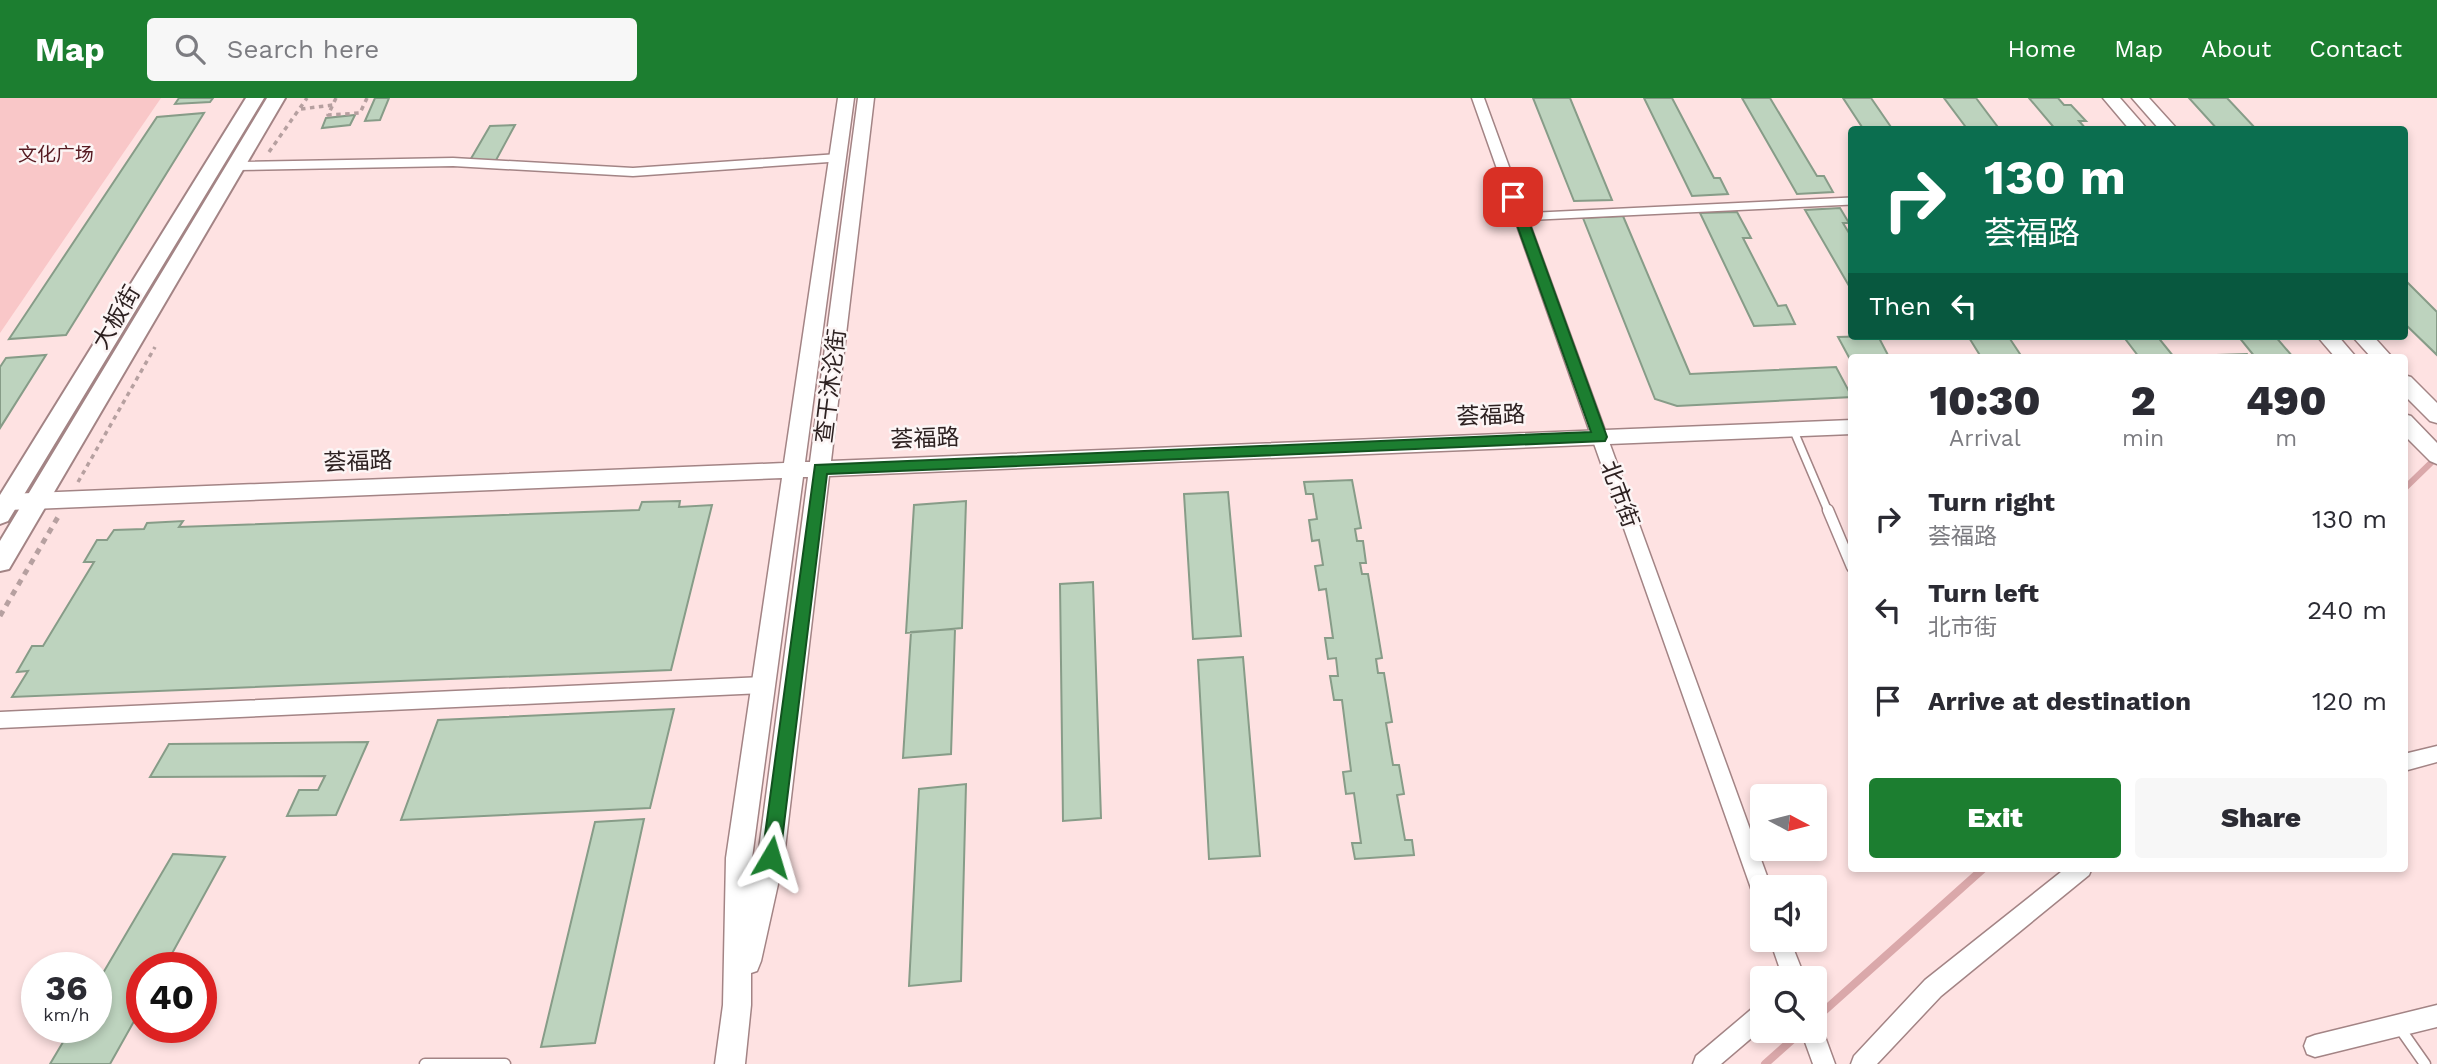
<!DOCTYPE html>
<meta charset="utf-8">
<style>
body{margin:0;font-family:"Work Sans","Noto Sans SC",sans-serif;background:#f7f7f7;color:#2b2b33;height:100vh;display:flex;flex-direction:column;font-size:26px;white-space:nowrap}
*{box-sizing:border-box;margin:0}
p{font-size:23px;color:#7c7c81}
.icon{flex:none;width:38px;height:38px;fill:none;stroke:currentColor;stroke-width:2;stroke-linecap:round;stroke-linejoin:round}
.map{position:relative;flex:1;overflow:hidden}
.details{position:absolute;left:1848px;top:256px;width:560px;height:518px;display:flex;flex-direction:column;background:#fff;border-radius:7px;box-shadow:0 4px 10px #0003}
.details>*{flex:none}
.banner{position:absolute;left:1848px;top:28px;width:560px;height:214px;border-radius:7px;box-shadow:0 4px 10px #0003;background:#0b6e4f;color:#fff;overflow:hidden}
.needle{width:46px;rotate:97deg}
.tools{position:absolute;left:1750px;top:686px;display:grid;gap:14px}
.tools a{display:grid;place-items:center;width:77px;height:77px;border-radius:7px;background:#fff;box-shadow:0 4px 10px #0003;font-size:35px}
.speed{position:absolute;left:21px;top:854px;display:flex;gap:14px;font-size:35px;font-weight:700;text-align:center}
.speed>*{display:grid;place-content:center;width:91px;height:91px;border-radius:50%;background:#fff;box-shadow:0 4px 10px #0003;line-height:1}
.speed small{font-size:18px;font-weight:400}
.speed .limit{border:10px solid #d22;background:#fff;color:#111}
.pin{position:absolute;display:grid;place-items:center;width:60px;height:60px;color:#fff;margin:-30px;border-radius:14px;box-shadow:0 4px 10px #0006}
.me{position:absolute;width:77px;margin:-38px;rotate:7deg;stroke-linejoin:round;filter:drop-shadow(0 0 5px #0008)}
.turn{display:flex;align-items:center;gap:24px;height:147px;padding:0 21px;font-size:32px}
.turn .icon{width:91px;height:91px;stroke-width:2.5}
.turn b{display:block;font-size:49px;line-height:60px}
.then{display:flex;align-items:center;height:66px;padding:0 21px;background:#0003;gap:14px;font-size:26px}
.eta{display:flex;justify-content:space-evenly;align-items:center;height:119px;text-align:center}
.eta b{font-size:42px;font-weight:800;line-height:49px}
.cta{display:flex;gap:14px;margin-top:auto;padding:14px 21px}
.cta a{flex:1;height:80px;border-radius:7px;background:#1c7e30;color:#fff;font-size:28px;font-weight:800;line-height:80px;text-align:center}
.cta a+a{background:#f7f7f7;color:#2b2b33}
ul{padding:0;list-style:none}
li{display:flex;align-items:center;gap:21px;height:91px;padding:0 21px}
li div{flex:1}
li b{display:block;font-size:26px}
li em{font-style:normal}
header{display:flex;align-items:center;gap:42px;box-sizing:border-box;height:98px;padding:0 35px;background:#1c7e30;color:#fff}
header strong{font-size:33px}
nav{display:flex;gap:38px;margin-inline-start:auto;font-size:24px}
.search{width:490px;height:63px;background:#f7f7f7;display:flex;align-items:center;gap:18px;box-sizing:border-box;padding:0 24px;border-radius:7px;color:#7c7c81;font-size:26px}
.map>svg:first-child{display:block}
.green{fill:#f9c7c8}
.lines{fill:none;stroke-linecap:round;stroke-linejoin:round}
.stream-far1{stroke:#daa8aa;stroke-width:6}
.stream{stroke:#daa8aa;stroke-width:8}
.building{fill:#bdd3be;stroke:#879c88;stroke-width:2}
.service-far1-casing{stroke:#a38485;stroke-width:10}
.service-casing{stroke:#a38485;stroke-width:13}
.minor-casing{stroke:#a38485;stroke-width:3}
.tertiary-casing{stroke:#a38485;stroke-width:3}
.secondary-casing{stroke:#a38485;stroke-width:4}
.path-far1{stroke:#b6a0a0;stroke-width:3.5;stroke-dasharray:4.5 4.5;stroke-linecap:butt}
.path{stroke:#b6a0a0;stroke-width:5;stroke-dasharray:6 6;stroke-linecap:butt}
.service-far1{stroke:#fff;stroke-width:7}
.service{stroke:#fff;stroke-width:10}
.minor{fill:#fff;fill-rule:evenodd}
.tertiary{fill:#fff;fill-rule:evenodd}
.secondary{fill:#fff;fill-rule:evenodd}
.route{fill:#1c7e30;stroke:#12521f;stroke-width:2}
.labels{text-anchor:middle;stroke-width:5;stroke-linejoin:round;paint-order:stroke}
.far-park-label{font-size:19px;fill:#561a21;stroke:#fcf5f5}
.street-label{font-size:23px;fill:#2d2121;stroke:#fcf5f5}
</style>
<header>
<strong>Map</strong>
<div class="search"><svg class="icon" aria-label="search" viewBox="0 0 24 24"><circle cx="10" cy="10" r="6"/><path d="M15 15l6 6"/></svg>Search here</div>
<nav><a>Home</a><a>Map</a><a>About</a><a>Contact</a></nav>
</header>
<div class="map">
<svg width="2437" height="966" viewBox="0 0 2437 966">
<rect width="100%" height="100%" fill="#fee2e2"/>
<path class="green" d="M0 0H161L0 235Z"/>
<g class="lines">
<path class="stream-far1" d="M2404 391 2437 359"/>
<path class="stream" d="M1815 921 1984 770
M1765 966 1802 933"/>
</g>
<path class="building" d="M179 0H213L210 4 175 6Z
M375 0H389L380 22 365 23Z
M1533 0H1570L1612 102 1574 103Z
M1644 0H1672L1714 80H1720L1728 96 1692 98Z
M1742 0H1770L1817 78H1824L1833 94 1797 96Z
M1843 0H1871L1893 32H1864Z
M1944 0H1976L2000 32H1968Z
M2029 0H2058L2064 7H2071L2086 23H2079L2087 32H2056Z
M2189 0H2227L2257 32H2218Z
M204 15 66 237 9 241 157 19Z
M355 17 350 27 322 30 326 20Z
M515 27 495 64H469L490 28Z
M1840 110 1849 125H1843L1852 140V193L1805 112Z
M1737 114 1751 140H1743L1778 208 1786 207 1795 226 1754 228 1700 115Z
M1623 118 1690 276 1836 269 1852 299 1677 308 1655 301 1583 120Z
M2404 181 2437 214V257L2404 225Z
M1878 238 1889 259H1852V265L1838 239Z
M1968 238H2008L2022 259H1981Z
M2123 238H2157L2174 259H2139Z
M2238 238H2275L2293 259H2255Z
M2247 256 2249 259H2165L2216 257Z
M46 257 0 330V269L6 260Z
M1352 382 1361 430 1355 431 1357 443H1363L1366 465H1360L1362 476H1368L1382 560 1376 561 1378 575H1384L1392 624 1386 625 1393 667H1399L1404 696 1397 697 1405 742H1412L1414 757 1355 761 1352 745H1361L1354 695 1346 696 1343 674 1351 673 1342 602H1334L1330 578H1338L1336 560 1328 561 1325 540H1333L1326 491 1319 492 1315 468 1323 467 1319 442 1312 443 1309 422 1317 421 1313 396H1306L1304 384Z
M1228 394 1241 538 1193 541 1184 396Z
M680 403 679 409 712 407 671 572 12 599 28 573 17 574 32 548H43L94 464H84L97 442H107L114 432 144 431 147 425 183 423 179 429 639 412 642 404Z
M966 403 962 530 906 535 914 407Z
M1093 484 1101 720 1063 723 1060 486Z
M955 531 951 656 903 660 911 534Z
M1243 559 1260 758 1209 761 1198 562Z
M674 611 650 710 401 722 438 622Z
M368 644 336 717 287 718 299 692H318L325 678 150 679 169 646Z
M966 686 961 883 909 888 919 691Z
M644 721 595 945 541 949 595 724Z
M173 756 225 759 164 870H142V909L110 966H50L72 929H96V887Z"/>
<g class="lines">
<defs>
<path id="service-far1" d="M1521 119 1852 103
M1793 331 1828 413"/>
<path id="service" d="M1828 412 1852 469
M2399 929 2425 966
M425 966H505"/>
<path id="minor" d="M1472 0H1484L1771 789H1762V803L1755 800 1752 793Z
M838 56 843 57V63L633 78 453 68 236 72 229 68 236 64 453 60 633 70Z
M763 579 770 582 772 587 770 592 763 595 0 630V614Z
M2437 648V664L2404 673V656Z
M2066 770H2092L2089 777 1941 898 1877 966H1851L1854 958 1925 882Z
M1770 842H1790L1805 880H1783Z
M1762 906V931L1721 966H1693L1696 958 1754 909Z
M2437 907V929L2315 959 2307 956 2304 948 2307 940 2315 937Z
M1815 923 1820 925 1835 966H1813L1801 933H1815Z"/>
<path id="tertiary" d="M838 0H854L805 364H810L858 0H874L831 363 1852 322V336L829 378 784 759 761 863 757 873 751 875V907L745 966H715L723 907 726 760 782 380 8 412 0 410V399L8 396 784 365ZM803 379H808L758 759 752 783V760Z
M2103 0H2120L2148 32H2130Z
M2132 0H2149L2178 32H2160Z
M2317 238H2338L2356 259H2335Z
M2352 238H2373L2392 259H2371Z
M2404 277 2411 279 2437 305V325L2430 323 2404 297Z
M2404 316 2411 318 2437 345V366L2430 363 2404 337Z"/>
<path id="secondary" d="M246 0H264L8 423 0 426V397Z
M267 0H285L9 471 0 473V443Z"/>
</defs>
<use href="#service-far1" class="service-far1-casing"/>
<use href="#service" class="service-casing"/>
<use href="#minor" class="minor-casing"/>
<use href="#tertiary" class="tertiary-casing"/>
<use href="#secondary" class="secondary-casing"/>
<path class="path-far1" d="M336 0 328 17 360 15 367 0
M301 11 333 7
M269 54 307 0
M78 384 155 249"/>
<path class="path" d="M0 518 58 419"/>
<use href="#service-far1" class="service-far1"/>
<use href="#service" class="service"/>
<use href="#minor" class="minor"/>
<use href="#tertiary" class="tertiary"/>
<use href="#secondary" class="secondary"/>
</g>
<path class="route" d="M1513 95 1520 99 1607 339 1605 343 827 376 780 759 777 765 771 767 764 765 762 759 815 367 1591 334 1507 99Z"/>
<g class="labels">
<g class="far-park-label">
<text x="56" y="63">文化广场</text>
</g>
<g class="street-label">
<text transform="translate(116 219) rotate(-59)" y="8">大板街</text>
<text transform="translate(830 288) rotate(-83)" y="8">查干沐沦街</text>
<text transform="translate(1491 317) rotate(-2)" y="8">荟福路</text>
<text transform="translate(925 340) rotate(-2)" y="8">荟福路</text>
<text transform="translate(358 363) rotate(-2)" y="8">荟福路</text>
<text transform="translate(1620 396) rotate(70)" y="8">北市街</text>
</g>
</g>
</svg>
<div class="tools">
<a><svg class="needle" viewBox="-14 -14 28 28"><path d="M0-13l5 13h-10z" fill="#e53935"/><path d="M0 13l5-13h-10z" fill="#7c7c81"/></svg></a>
<a><svg class="icon" aria-label="sound" viewBox="0 0 24 24"><path d="M4 9h4l5-4v14l-5-4H4zM17 9q2 3 0 6"/></svg></a>
<a><svg class="icon" aria-label="search" viewBox="0 0 24 24"><circle cx="10" cy="10" r="6"/><path d="M15 15l6 6"/></svg></a>
</div>
<div class="speed"><div>36<small>km/h</small></div><div class="limit">40</div></div>
<div class="pin" style="left:1513px;top:99px;background:#d93025"><svg class="icon" aria-label="arrive" viewBox="0 0 24 24"><path d="M6 21V4h12l-3 4 3 4H6"/></svg></div>
<svg class="me" style="left:771px;top:759px" viewBox="-20 -20 40 40"><path d="M0-17L14 15 0 8-14 15z" fill="#1c7e30" stroke="#fff" stroke-width="4"/></svg>
<div class="banner">
<div class="turn"><svg class="icon" aria-label="right" viewBox="0 0 24 24"><path d="M7 20v-9h11M14 6l5 5-5 5"/></svg><div><b>130 m</b>荟福路</div></div>
<div class="then">Then<svg class="icon" aria-label="left" viewBox="0 0 24 24"><path d="M17 20v-9H6M10 6l-5 5 5 5"/></svg></div>
</div>
<section class="details">
<div class="eta">
<div><b>10:30</b><p>Arrival</p></div>
<div><b>2</b><p>min</p></div>
<div><b>490</b><p>m</p></div>
</div>
<ul>
<li><svg class="icon" aria-label="right" viewBox="0 0 24 24"><path d="M7 20v-9h11M14 6l5 5-5 5"/></svg><div><b>Turn right</b><p>荟福路</p></div><em>130 m</em></li>
<li><svg class="icon" aria-label="left" viewBox="0 0 24 24"><path d="M17 20v-9H6M10 6l-5 5 5 5"/></svg><div><b>Turn left</b><p>北市街</p></div><em>240 m</em></li>
<li><svg class="icon" aria-label="arrive" viewBox="0 0 24 24"><path d="M6 21V4h12l-3 4 3 4H6"/></svg><div><b>Arrive at destination</b></div><em>120 m</em></li>
</ul>
<div class="cta"><a>Exit</a><a>Share</a></div>
</section>
</div>
